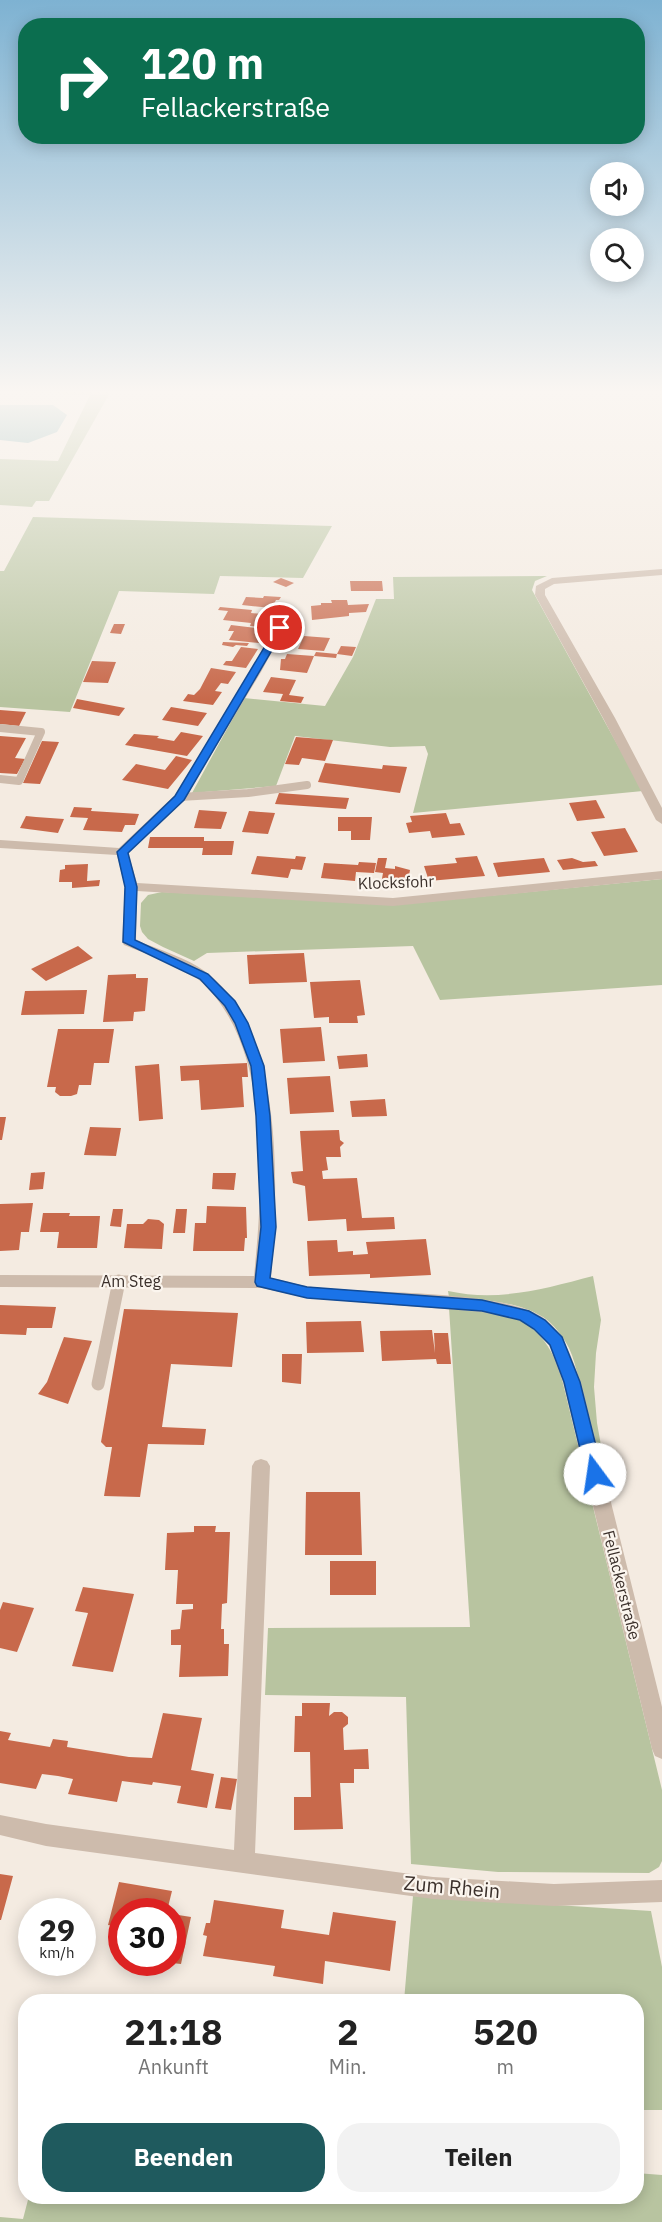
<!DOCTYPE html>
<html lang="de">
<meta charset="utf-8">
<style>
body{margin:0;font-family:"IBM Plex Sans",sans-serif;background:#f2f2f2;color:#222;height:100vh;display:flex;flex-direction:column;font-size:22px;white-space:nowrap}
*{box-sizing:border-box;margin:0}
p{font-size:20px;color:#767676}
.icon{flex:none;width:33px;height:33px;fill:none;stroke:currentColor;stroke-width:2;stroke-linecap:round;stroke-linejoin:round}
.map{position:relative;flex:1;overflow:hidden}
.panel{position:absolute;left:18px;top:1994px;width:626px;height:210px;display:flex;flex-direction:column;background:#fff;border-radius:24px;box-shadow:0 3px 15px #0003}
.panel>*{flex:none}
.hud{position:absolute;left:18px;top:18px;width:627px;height:126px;border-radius:24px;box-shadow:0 3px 15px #0003;background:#0b6e4f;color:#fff;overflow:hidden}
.fabs{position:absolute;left:590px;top:162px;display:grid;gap:12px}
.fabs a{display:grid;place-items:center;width:54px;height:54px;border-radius:50%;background:#fff;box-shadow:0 3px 15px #0003;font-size:30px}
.speed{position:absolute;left:18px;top:1898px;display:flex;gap:12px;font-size:30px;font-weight:700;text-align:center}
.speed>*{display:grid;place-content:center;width:78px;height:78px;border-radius:50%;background:#fff;box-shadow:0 3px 15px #0003;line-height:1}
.speed small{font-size:15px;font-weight:400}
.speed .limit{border:9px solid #d22;background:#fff;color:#111}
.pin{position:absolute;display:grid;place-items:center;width:51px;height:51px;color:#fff;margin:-26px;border:3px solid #fff;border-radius:50%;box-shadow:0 2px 6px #0007}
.me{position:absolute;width:66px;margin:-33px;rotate:346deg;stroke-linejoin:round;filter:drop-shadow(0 0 4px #0008)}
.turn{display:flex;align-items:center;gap:21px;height:126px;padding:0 24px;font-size:27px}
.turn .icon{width:78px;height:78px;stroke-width:2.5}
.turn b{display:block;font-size:42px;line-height:51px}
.eta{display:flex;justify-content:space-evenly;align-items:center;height:102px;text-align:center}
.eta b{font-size:36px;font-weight:800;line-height:42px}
.primary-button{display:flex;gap:12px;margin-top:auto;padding:12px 24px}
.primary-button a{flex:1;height:69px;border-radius:24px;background:#1f5a5e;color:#fff;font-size:24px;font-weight:800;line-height:69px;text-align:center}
.primary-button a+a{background:#f2f2f2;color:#222}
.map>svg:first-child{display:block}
.green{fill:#b8c4a0}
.water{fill:#7fb0b2}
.building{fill:#c8694b}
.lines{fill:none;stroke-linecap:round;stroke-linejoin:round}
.lane-far1{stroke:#cdbbac;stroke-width:8}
.lane{stroke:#cdbbac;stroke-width:13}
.street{fill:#cdbbac;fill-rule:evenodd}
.route{fill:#1a73e8;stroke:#114b97;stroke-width:1.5}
.labels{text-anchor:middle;stroke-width:4.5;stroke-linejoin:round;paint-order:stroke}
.street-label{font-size:16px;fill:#3b302b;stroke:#fbf5ee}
.near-street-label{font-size:20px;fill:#3b302b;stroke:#fbf5ee}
</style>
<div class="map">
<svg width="662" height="2222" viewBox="0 0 662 2222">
<rect width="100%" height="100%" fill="#f4ebe1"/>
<path class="green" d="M0 389H112L49 501H36L32 507 0 505V459L58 461 90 395 0 392Z
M33 517 332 526 303 578 220 576 214 594 119 591 70 712 0 707V571H4Z
M547 576 535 581 532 590 643 791 413 813 428 754 425 746 390 747 295 736 276 786 192 793 244 698 325 706 353 657 376 599H394L393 577Z
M662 879V985L440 1000 413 946 207 953 194 961 163 947 148 939 142 932 140 926 141 903 148 895 162 892 404 904Z
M593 1276 601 1320 596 1353 594 1387 597 1423 609 1490C601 1464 592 1437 585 1411 580 1390 578 1368 569 1348 564 1338 553 1323 543 1317 515 1300 480 1300 449 1297L448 1291C498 1302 544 1289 593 1276Z
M449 1308C506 1314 533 1310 559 1367L662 1790V1861L659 1867 649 1873 498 1872 411 1864 406 1697 265 1695 268 1628 470 1627Z
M413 1896 651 1911 662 1967V2110H636V2001H404Z
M636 2173 662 2175V2222H0V2217L23 2219 29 2196H636Z"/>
<path class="water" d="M0 405H53L67 415 57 432 28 443 0 440Z"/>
<path class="building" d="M281 578 294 583 286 587 273 582Z
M350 581H382L383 591H351Z
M264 596 281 597 279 600H276L272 608 242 605 246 597 263 598Z
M331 600H347L348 605 369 604 366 612 349 613V616L340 617 312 620 311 606 321 605V603H332Z
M220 607 252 610 251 613 263 614 258 623 265 624 264 627 250 626 251 623 223 620 228 611 218 610Z
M114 624H125L121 634 110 633Z
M231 625 265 629 264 634 259 643 229 640 234 631H228Z
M304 636 330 638 324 651 298 649Z
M223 642 249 643 247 646 236 645 233 647 222 645Z
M341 646 356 647 352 656 337 654Z
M241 647 258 649 246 668 223 665 226 661H232Z
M316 652 337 654 336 658 314 656Z
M287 654 314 656 307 673 280 670 281 659H285Z
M92 661 116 662 108 683 83 682Z
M211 668 236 672 228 684 221 683 215 691 222 692 213 705 183 701 188 694 194 695 200 689Z
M271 677 296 680 289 695 304 697 301 703 280 701 283 694 263 692Z
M77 699 125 708 119 716 73 708Z
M171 707 207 713 198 726 162 720Z
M0 710 26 712 19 726 0 724Z
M181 732 203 736 187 756 125 745 134 734 159 736 157 738 174 741Z
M0 736 26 738 15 758 25 759 17 774 0 773Z
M296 737 333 740 325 761 302 758 299 765 285 764Z
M42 741 59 742 40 784 23 783Z
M176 756 192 760 168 789 122 780 136 764 165 770Z
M325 763 382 769 383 765 407 767 400 793 318 782Z
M279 793 349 798 346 809 275 804Z
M596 800 605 818 577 821 569 803Z
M74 807 92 808 91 811 139 814 135 825H125L122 832 83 830 88 818 70 817Z
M199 810 227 812 221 829 194 828Z
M249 811 275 813 268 834 242 832Z
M446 813 450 824 460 823 465 835 432 838 430 831 409 833 406 823 412 822 410 816Z
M26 816 36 817 64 819 58 833 20 828Z
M338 817H372L370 840H351V831H338Z
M625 828 638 852 604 856 591 832Z
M150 837H204V841H234L232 855H202L203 848H148Z
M257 856 295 859 296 856 306 857 302 870 291 869 288 878 251 874Z
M477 856 485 876 429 881 424 866 457 863 455 858Z
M378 858H387L385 868 395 869V866L410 870 407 887 381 884 383 873 375 872Z
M544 858 550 872 498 877 493 863Z
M572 858 583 862 595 861 598 866 563 870 557 860Z
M359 862 376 863 374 873 356 872 355 881 321 878 324 863 358 865Z
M88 864 87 881 100 880 99 886 72 888V882H59L60 870 65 869V865Z
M78 946 93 958 46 981 31 969Z
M304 953 307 982 249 984 247 955Z
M136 974V978H148L145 1011 134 1012 133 1021 103 1022 108 975Z
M360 980 365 1015 357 1016 358 1023H329V1017L314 1018 310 982Z
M87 990 84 1014 21 1015 25 991Z
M321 1027 325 1061 283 1063 280 1029Z
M58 1029H114L109 1063H94L91 1085H79L77 1094 71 1096H60L55 1092 56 1087H47Z
M367 1054 368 1067 339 1069 337 1056Z
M247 1063 248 1077H242L244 1107 201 1110 199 1080 181 1081 180 1066Z
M159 1064 163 1119 139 1121 135 1066Z
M330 1076 334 1112 290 1114 287 1078Z
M385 1099 387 1116 352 1117 350 1101Z
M0 1117H6L2 1140H0Z
M90 1127 121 1128 116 1156 84 1155Z
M339 1130 340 1140 344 1143 340 1147 341 1157H326L328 1170 322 1171 323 1179 357 1178 362 1218 394 1217 395 1229 347 1231 346 1219 308 1221 305 1186 293 1183 291 1172 303 1171 300 1131Z
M45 1172 43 1189 29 1190 31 1173Z
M213 1173H236L234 1190 212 1189Z
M33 1203 29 1232H21L19 1250 0 1251V1204Z
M207 1206 246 1207 247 1238H245L244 1251H193L195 1223H206Z
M113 1209H123L121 1227 110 1226Z
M176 1209H187L185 1233H173Z
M43 1213H70L69 1216H100L97 1248H57L59 1232H40Z
M148 1219 159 1220 164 1224 162 1249 124 1248 127 1224H143Z
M426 1239 431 1275 370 1278V1274L309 1276 307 1241 337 1240 338 1252 353 1251V1255L368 1254 366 1242Z
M0 1305 56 1307 52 1328H27L26 1335 0 1334Z
M124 1309 238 1313 232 1367 171 1364 162 1427 206 1429 204 1445 148 1444 140 1497 104 1496 112 1447H106L101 1442Z
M361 1321 364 1352 307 1353 306 1322Z
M432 1330 435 1353 434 1333H448L451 1364H437L436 1359 382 1361 380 1331Z
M64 1337 92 1341 68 1404 38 1394 47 1382Z
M282 1354H302L301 1384 282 1382Z
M306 1492H360L362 1555H305Z
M194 1526H216L215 1532H230L227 1603 222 1604 221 1629H224V1644H229L228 1676 179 1677 181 1645H171V1630L180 1629 182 1610 193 1609V1604H176L178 1570H165L167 1533 194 1532Z
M330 1561H376V1595H330Z
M83 1587 134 1594 113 1672 72 1666 88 1613 75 1611Z
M3 1602 34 1608 17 1652 0 1648V1610Z
M302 1703H330L329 1716 334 1712H342L348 1717V1724L343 1728 344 1750 368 1749 369 1769H354V1783H340L343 1829 294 1830V1797H311L310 1752H294L295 1716H302Z
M163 1713 202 1718 191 1770 214 1774 207 1808 177 1803 181 1786 153 1782 152 1785 122 1781 117 1802 68 1794 73 1779 58 1776 42 1774 36 1789 0 1783V1731L11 1733 8 1740 50 1747 53 1739 68 1741 67 1747 129 1757 152 1758Z
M221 1777 237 1779 231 1810 215 1808Z
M0 1874 13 1876 1 1920H0Z
M119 1882 172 1891 167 1911H122V1934L116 1933 114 1926 108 1925Z
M214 1900 284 1910 281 1928 329 1935 333 1912 396 1921 390 1971 325 1961 323 1984 273 1976 275 1966 203 1956 207 1936 203 1935 206 1923H210Z
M172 1914 191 1917 181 1964 172 1963Z"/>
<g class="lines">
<path class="lane-far1" d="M0 728 41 732 19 781 0 779
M180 797 248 793 307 785"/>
<path class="lane" d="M98 1384 119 1281"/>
<path class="street" d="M662 569V575L554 584 545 589V595L615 718 662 808V824L656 820 603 718 535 595 536 586 552 578Z
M284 611 289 614 285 628 261 672 184 800 128 853 137 883 393 898 662 871V879L393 906 137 891 136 940C159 950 186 957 206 972 286 1032 278 1189 271 1278 283 1280 294 1284 306 1286 363 1295 504 1288 545 1319 565 1334 572 1360 581 1382L662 1707V1759L655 1756 652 1749 563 1382 549 1345 534 1329 520 1320 482 1312 307 1298 262 1288 0 1287V1275L254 1276C263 1187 273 1044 199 980 179 962 148 955 124 945L122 942 125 887 117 855 0 848V840L119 848 175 795 251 672 275 628 279 614Z
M261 1459 267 1461 270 1466 255 1853 433 1877 554 1884 662 1880V1902L554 1906 433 1899 46 1846 0 1835V1815L46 1824 234 1850 252 1466 255 1461Z"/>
</g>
<linearGradient id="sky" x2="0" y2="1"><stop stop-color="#7eb2d2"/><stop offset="0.56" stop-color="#faf6f2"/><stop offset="1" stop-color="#faf6f2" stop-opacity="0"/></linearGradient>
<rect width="662" height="700" fill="url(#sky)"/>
<path class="route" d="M277 626 285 628 184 800 128 853 137 887 135 940 208 974 235 1001 248 1023 264 1066 270 1116 276 1227 270 1278 307 1287 482 1300 529 1311 545 1320 562 1337 580 1382 603 1474 601 1479 595 1481 589 1479 586 1474 564 1382 550 1345 534 1329 520 1320 482 1311 307 1298 257 1286 255 1282 261 1227 256 1116 251 1066 235 1023 225 1006 200 979 123 942 125 887 117 852 175 796Z"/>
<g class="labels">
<g class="street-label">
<text transform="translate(396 882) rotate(-2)" y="6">Klocksfohr</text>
<text x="131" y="1287">Am Steg</text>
<text transform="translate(622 1585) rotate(76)" y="6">Fellackerstraße</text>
</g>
<g class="near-street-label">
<text transform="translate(452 1887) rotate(5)" y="7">Zum Rhein</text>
</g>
</g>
</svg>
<div class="fabs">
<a><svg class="icon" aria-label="sound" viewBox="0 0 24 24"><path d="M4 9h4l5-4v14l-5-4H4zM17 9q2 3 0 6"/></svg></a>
<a><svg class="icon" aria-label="search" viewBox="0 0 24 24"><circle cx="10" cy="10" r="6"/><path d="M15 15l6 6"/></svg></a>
</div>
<div class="speed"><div>29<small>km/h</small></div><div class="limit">30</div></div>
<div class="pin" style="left:280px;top:628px;background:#d93025"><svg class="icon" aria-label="arrive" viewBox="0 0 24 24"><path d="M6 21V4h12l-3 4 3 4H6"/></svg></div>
<svg class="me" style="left:595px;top:1474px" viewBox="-20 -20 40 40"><circle r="19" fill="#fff"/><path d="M0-13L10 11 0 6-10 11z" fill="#1a73e8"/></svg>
<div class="hud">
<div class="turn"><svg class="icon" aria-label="right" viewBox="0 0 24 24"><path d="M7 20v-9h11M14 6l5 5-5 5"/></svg><div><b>120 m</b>Fellackerstraße</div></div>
</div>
<section class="panel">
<div class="eta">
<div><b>21:18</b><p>Ankunft</p></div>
<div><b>2</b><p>Min.</p></div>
<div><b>520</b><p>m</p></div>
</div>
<div class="primary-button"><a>Beenden</a><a>Teilen</a></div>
</section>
</div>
